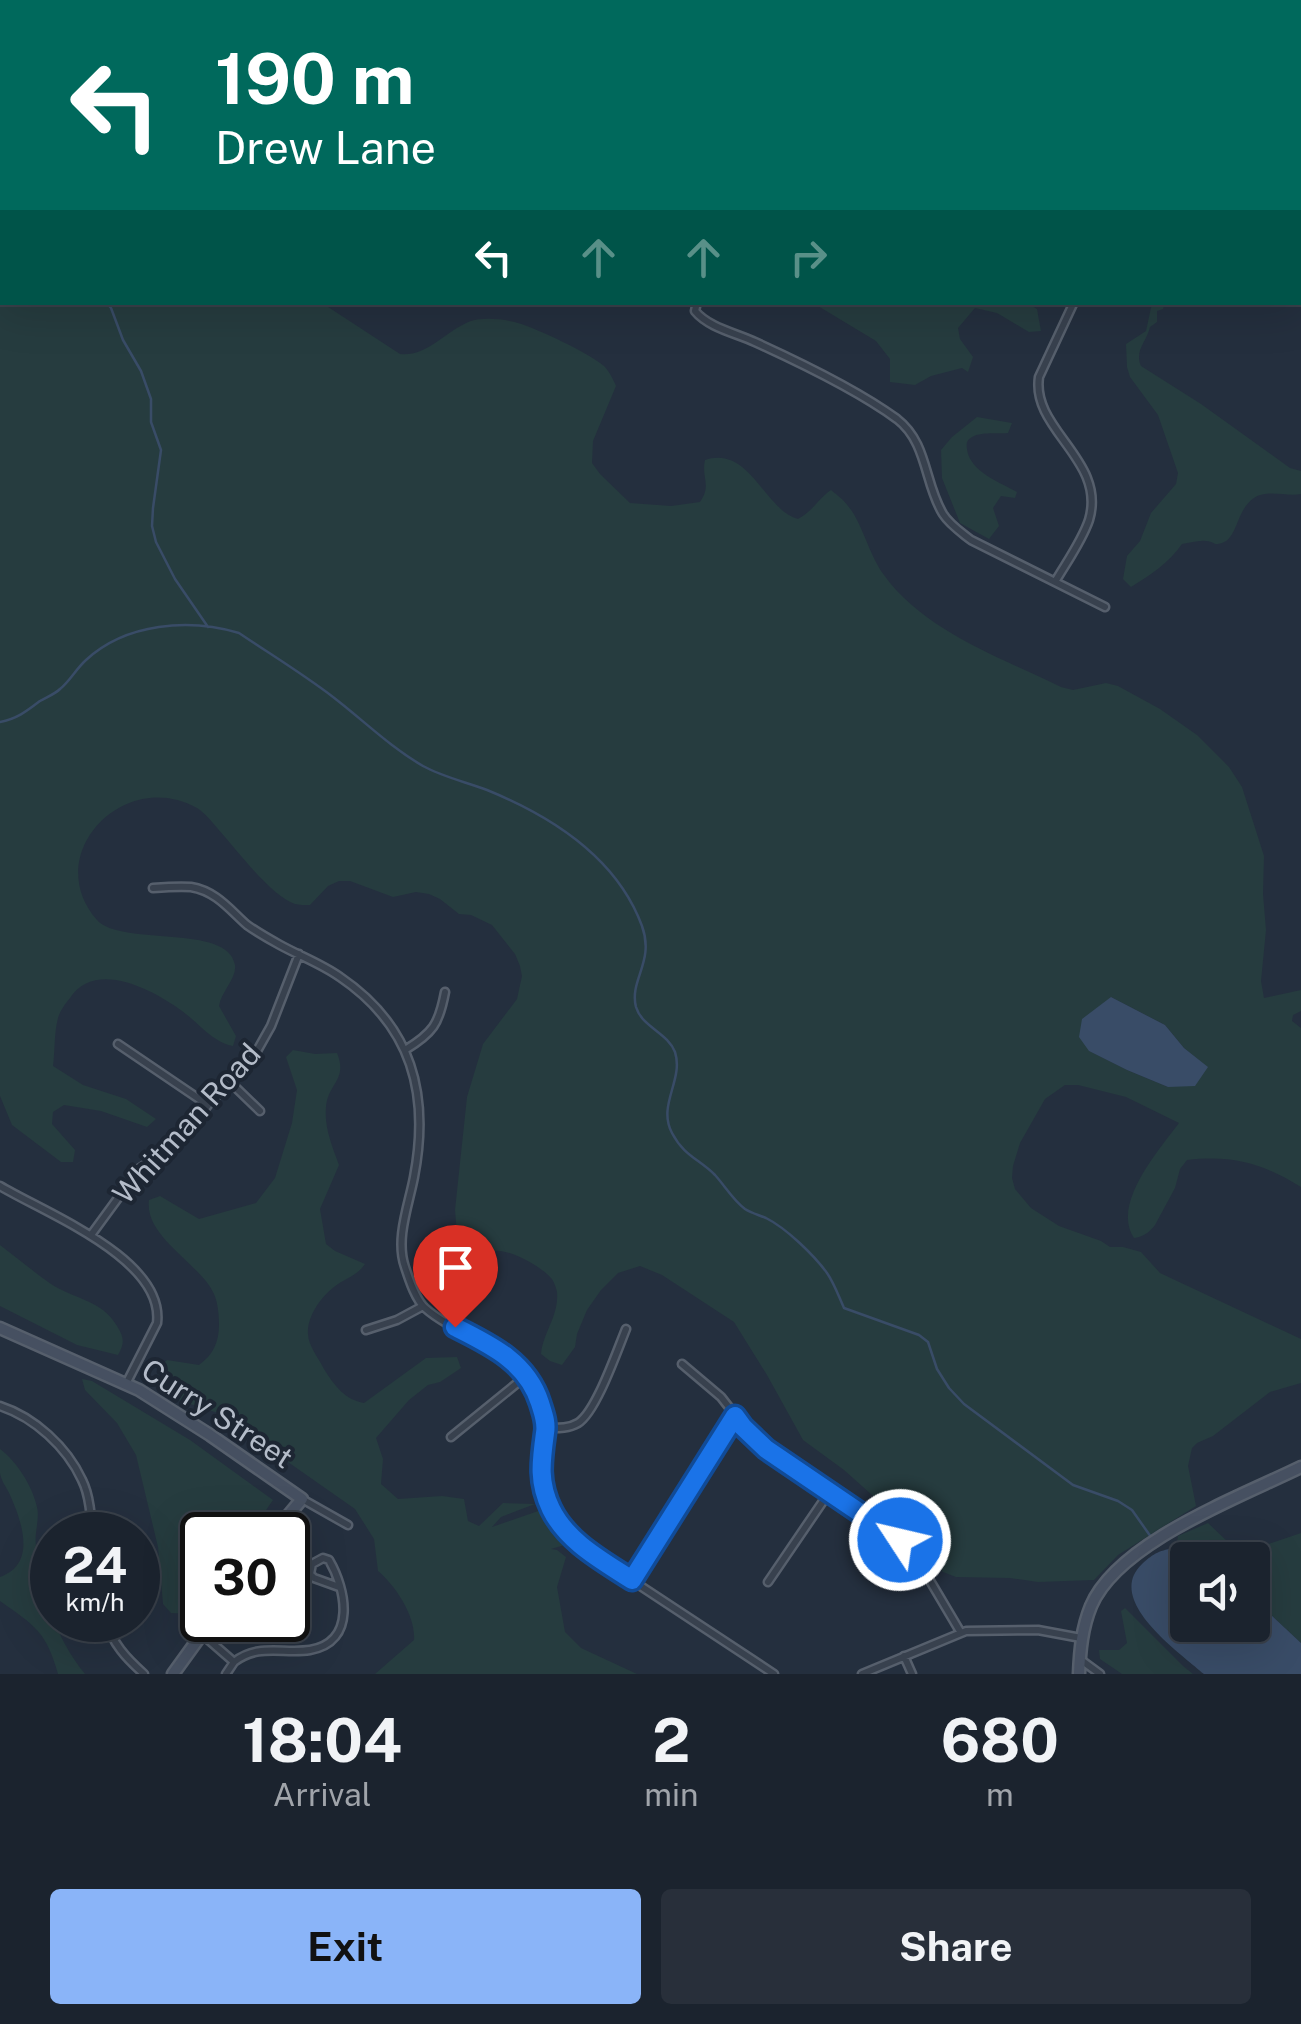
<!DOCTYPE html>
<style>
body{margin:0;font-family:"Public Sans",sans-serif;background:#282f3a;color:#f1f3f6;height:100vh;display:flex;flex-direction:column;font-size:38px;white-space:nowrap}
*{box-sizing:border-box;margin:0}
p{font-size:32px;color:#a0a4aa}
.icon{flex:none;width:55px;height:55px;fill:none;stroke:currentColor;stroke-width:2;stroke-linecap:round;stroke-linejoin:round}
.map{position:relative;height:1674px;overflow:hidden}
.details{display:flex;flex-direction:column;background:#1b232e;flex:1}
.details>*{flex:none}
.guide{position:absolute;left:0px;top:0px;width:1302px;height:305px;box-shadow:0 10px 40px #0002,0 0 0 2px #39404a;background:#00695c;color:#fff;overflow:hidden}
.buttons{position:absolute;left:1170px;top:1542px;display:grid;gap:20px}
.buttons a{display:grid;place-items:center;width:100px;height:100px;border-radius:10px;background:#1b232e;box-shadow:0 10px 40px #0002,0 0 0 2px #39404a;font-size:50px}
.speed{position:absolute;left:30px;top:1512px;display:flex;gap:20px;font-size:50px;font-weight:700;text-align:center}
.speed>*{display:grid;place-content:center;width:130px;height:130px;border-radius:50%;background:#1b232e;box-shadow:0 10px 40px #0002,0 0 0 2px #39404a;line-height:1}
.speed small{font-size:25px;font-weight:400}
.speed .limit{border:5px solid #111;border-radius:15px;background:#fff;color:#111}
.pin{position:absolute;display:grid;place-items:center;width:85px;height:85px;color:#fff;margin:-102px -42px;border-radius:50% 50% 50% 0;rotate:-45deg;box-shadow:0 0 10px #0007}
.pin .icon{rotate:45deg}
.me{position:absolute;width:110px;margin:-55px;rotate:305deg;stroke-linejoin:round;filter:drop-shadow(0 0 8px #0008)}
.turn{display:flex;align-items:center;gap:35px;height:210px;padding:0 50px;font-size:45px}
.turn .icon{width:130px;height:130px;stroke-width:2.5}
.turn b{display:block;font-size:70px;line-height:85px}
.lanes{display:flex;align-items:center;height:95px;padding:0 50px;background:#0003;justify-content:center;gap:50px;direction:ltr}
.lanes .off{opacity:.35}
.eta{display:flex;justify-content:space-evenly;align-items:center;height:170px;text-align:center}
.eta b{font-size:60px;font-weight:700;line-height:70px}
.cta{display:flex;gap:20px;margin-top:auto;padding:20px 50px}
.cta a{flex:1;height:115px;border-radius:10px;background:#8ab4f8;color:#111;font-size:40px;font-weight:700;line-height:115px;text-align:center}
.cta a+a{background:#282f3a;color:#f1f3f6}
.map>svg:first-child{display:block}
.green{fill:#263c3f;fill-rule:evenodd}
.water{fill:#394c67}
.lines{fill:none;stroke-linecap:round;stroke-linejoin:round}
.stream{stroke:#394c67;stroke-width:2.5}
.street-casing{stroke:#565f6c;stroke-width:11}
.secondary-casing{stroke:#565f6c;stroke-width:15}
.street{stroke:#38414e;stroke-width:6}
.secondary{stroke:#465061;stroke-width:10}
.route-casing{stroke:#114b97;stroke-width:25}
.route{stroke:#1a73e8;stroke-width:18}
.labels{text-anchor:middle;stroke-width:8;stroke-linejoin:round;paint-order:stroke}
.street-label{font-size:30px;fill:#b4bcc9;stroke:#1d2633}
</style>
<div class="map">
<svg width="1301" height="1674" viewBox="0 0 1301 1674">
<rect width="100%" height="100%" fill="#242f3e"/>
<path class="green" d="M0 5 2 7V302L322 303 400 354C428 357 446 330 471 321 483 317 505 319 518 323 538 329 589 353 604 366 609 371 613 379 616 386L593 441 592 463 600 474 630 503 671 506 700 502C712 485 701 478 705 460 750 445 765 511 798 519 813 511 818 499 831 490 837 495 844 500 848 506 862 522 869 555 884 575 924 631 1002 658 1061 687L1073 690 1106 683 1118 686 1160 709 1197 735 1229 767 1242 787 1264 856 1263 894 1266 930 1261 981 1264 998 1301 990V1011L1293 1015 1292 1021 1301 1028V1187C1262 1163 1233 1155 1187 1160L1180 1169 1175 1188 1155 1225C1150 1232 1143 1237 1134 1238 1111 1204 1159 1150 1179 1123L1126 1097 1078 1085H1065L1045 1099 1020 1143 1013 1166 1012 1178 1015 1189 1031 1208 1059 1226 1101 1241 1110 1247H1123L1141 1252 1160 1273 1301 1339V1383L1270 1392 1213 1436 1197 1443 1192 1448 1188 1466 1196 1506 1118 1555 1094 1580 1038 1582 1010 1578 956 1577 943 1572 901 1528 890 1511 844 1470 803 1440 767 1375 734 1322 662 1275 640 1266 618 1273 601 1290 587 1310 577 1334 575 1347 562 1365 550 1361 541 1354C543 1332 559 1316 557 1292 556 1288 554 1281 551 1278 542 1267 508 1248 494 1251 482 1254 470 1265 459 1272L448 1269 449 1255 457 1234 455 1210 467 1097 483 1044 517 999 522 976 520 966 515 954 492 925 471 915 459 914 440 899 429 894 416 892 393 897 350 881H339L328 886 310 905C305 905 299 905 295 904 271 896 236 849 218 829 212 822 205 813 197 808 124 767 40 855 97 920 121 947 228 923 235 965 237 978 221 992 219 1006L236 1036 233 1046C212 1042 199 1023 182 1011 153 990 96 959 70 998 65 1004 60 1011 58 1018 54 1033 55 1050 53 1066L83 1085 126 1099 156 1119 147 1127 101 1111 64 1105 53 1112 52 1124 75 1150 73 1162H61L12 1125 0 1096ZM1111 997 1165 1025 1184 1048 1207 1067 1168 1087 1127 1070 1089 1051Z
M813 303H1027L1037 309 1041 331 1029 332 997 313 975 308 958 328 960 339 973 357 968 372 962 368 931 376 915 385 890 382V359L876 341Z
M1152 303H1165L1163 309 1157 311V322L1150 327C1147 341 1134 351 1141 366L1201 404 1290 468 1301 471V494C1287 497 1267 489 1254 498 1236 510 1238 538 1222 543 1213 546 1216 542 1206 541 1199 540 1190 543 1182 544 1169 563 1150 575 1131 587L1123 579 1127 556 1140 541 1151 513 1176 484 1178 473 1158 415 1130 377 1127 367 1126 344 1146 331Z
M977 417 1012 423 1008 433C998 434 983 432 974 436 967 439 966 443 967 449 969 471 1001 483 1017 492L1015 498 1001 496 993 508 999 526 989 539 960 523 942 478 941 450 952 437Z
M293 1050 315 1054 337 1053C348 1080 328 1083 326 1107 324 1127 332 1146 339 1165L320 1209 326 1244 335 1251 365 1264C356 1277 345 1278 334 1287 321 1297 307 1316 308 1334 308 1345 319 1359 324 1369 334 1385 345 1400 364 1403L426 1358 457 1357 461 1368 440 1382 428 1385 409 1400 376 1438 383 1459 381 1484 398 1499 442 1496 464 1499 468 1521 479 1526 503 1503 535 1504 501 1517 492 1527 544 1509 551 1527 568 1544 551 1549 557 1550 566 1557 557 1587 565 1632 581 1648 637 1674H375L414 1640C416 1617 396 1586 378 1571L374 1539 355 1509 218 1413 172 1398 157 1378 159 1367 167 1360 199 1365C213 1355 219 1342 219 1325 219 1315 218 1303 214 1294 200 1263 144 1237 149 1200L160 1196 199 1219 256 1203 275 1178 292 1123 297 1090 286 1057Z
M0 1245C17 1258 34 1272 51 1284 74 1299 102 1300 117 1326 124 1337 125 1343 118 1355L77 1345 0 1306Z
M82 1379 92 1381 190 1440 273 1500 249 1535H202V1604L195 1614 171 1613 163 1604 158 1547 136 1455 117 1423 85 1390Z
M0 1449C17 1462 32 1485 37 1507 40 1519 34 1533 36 1546 42 1593 55 1637 85 1674H58C46 1631 35 1626 0 1601V1577C37 1564 22 1522 10 1495 7 1488 1 1481 0 1473 0 1466 0 1456 0 1449Z
M1208 1523 1228 1542 1248 1551 1301 1533V1643L1253 1598 1252 1560H1203L1176 1548 1178 1536Z
M1125 1608 1183 1666 1193 1674H1122L1100 1659 1099 1650H1119L1127 1643 1121 1611Z"/>
<path class="water" d="M1111 997 1165 1025 1184 1048 1208 1067 1195 1086 1168 1087 1127 1070 1089 1051 1079 1037 1082 1019Z
M1176 1548 1203 1560H1188V1625H1252L1253 1598 1301 1643V1674H1204C1179 1652 1104 1600 1142 1564 1154 1553 1160 1550 1176 1548Z"/>
<g class="lines">
<path class="stream" d="M0 128 2 133
M106 302 111 308 123 340 141 371 151 399V422L161 450 153 508 152 526 156 542 175 579 208 627
M0 722C17 719 27 711 40 701 47 697 55 694 60 689 70 681 76 669 86 660 126 623 189 618 239 633 270 654 303 674 333 697 363 720 390 747 423 766 443 777 466 782 487 790 551 816 617 858 642 926 655 962 629 980 636 1007 642 1027 668 1033 675 1052 684 1080 657 1105 672 1133 684 1156 699 1159 715 1175 725 1186 733 1200 745 1209 751 1213 759 1215 766 1218 786 1228 814 1255 827 1273 834 1283 839 1297 844 1308L919 1335 928 1342 937 1369 949 1388 964 1404 1073 1485 1118 1501 1132 1510 1151 1537"/>
<defs>
<path id="street" d="M877 2 878 0
M697 302 695 311C709 328 736 333 755 342 799 362 859 391 897 419 928 443 924 483 943 514 950 525 961 532 971 540L1105 607
M1055 582C1066 563 1082 541 1089 520 1107 460 1031 430 1039 377L1074 302
M153 888C166 887 179 886 191 887 216 891 230 910 247 925 257 932 269 939 280 945 300 956 322 964 340 977 412 1026 430 1094 414 1177 409 1204 395 1239 405 1267 409 1279 415 1299 425 1308 455 1335 502 1340 525 1375 536 1391 548 1412 545 1431 544 1444 540 1456 541 1469 543 1506 562 1528 589 1552L774 1674
M118 1044 208 1105
M405 1050C433 1033 439 1024 445 992
M231 1083 260 1111
M0 1186C45 1213 165 1259 157 1323L126 1384
M91 1235 140 1168 175 1145 189 1131 208 1105 253 1058 271 1026 299 954
M366 1330 397 1320 423 1306
M682 1364 721 1397 753 1438 900 1540 913 1552 961 1633
M0 1406C34 1417 67 1447 82 1480 90 1496 91 1517 92 1535
M546 1428C556 1428 568 1429 578 1423 596 1412 617 1351 626 1329
M451 1437 526 1376
M302 1499 348 1525
M633 1580 735 1416
M768 1582 830 1491
M106 1620C112 1643 126 1658 144 1674
M203 1635 234 1662C258 1643 283 1654 310 1650 357 1642 346 1589 329 1560L323 1558 312 1564 310 1574 314 1578 339 1587
M904 1656 912 1674
M1081 1660 1100 1674
M226 1674 234 1662
M862 1674 966 1631 1038 1630 1081 1638"/>
<path id="secondary" d="M0 1328 139 1390 210 1435 302 1499 272 1535
M173 1674 212 1620
M1079 1674C1080 1650 1082 1628 1091 1606 1118 1542 1240 1497 1301 1467"/>
</defs>
<use href="#street" class="street-casing"/>
<use href="#secondary" class="secondary-casing"/>
<use href="#street" class="street"/>
<use href="#secondary" class="secondary"/>
</g>
<g class="lines">
<defs>
<path id="route" d="M455 1327C491 1345 527 1362 540 1403 543 1413 547 1422 545 1433 541 1462 538 1482 551 1509 567 1542 603 1561 632 1580L735 1416 743 1427 766 1449 900 1540"/>
</defs>
<use href="#route" class="route-casing"/>
<use href="#route" class="route"/>
</g>
<g class="labels">
<g class="street-label">
<text transform="translate(187 1124) rotate(-48)" y="10">Whitman Road</text>
<text transform="translate(217 1414) rotate(33)" y="10">Curry Street</text>
</g>
</g>
</svg>
<div class="buttons">
<a><svg class="icon" aria-label="sound" viewBox="0 0 24 24"><path d="M4 9h4l5-4v14l-5-4H4zM17 9q2 3 0 6"/></svg></a>
</div>
<div class="speed"><div>24<small>km/h</small></div><div class="limit">30</div></div>
<div class="pin" style="left:455px;top:1327px;background:#d93025"><svg class="icon" aria-label="arrive" viewBox="0 0 24 24"><path d="M6 21V4h12l-3 4 3 4H6"/></svg></div>
<svg class="me" style="left:900px;top:1540px" viewBox="-20 -20 40 40"><circle r="17" fill="#1a73e8" stroke="#fff" stroke-width="3"/><path d="M0-11L8 9 0 5-8 9z" fill="#fff"/></svg>
<div class="guide">
<div class="turn"><svg class="icon" aria-label="left" viewBox="0 0 24 24"><path d="M17 20v-9H6M10 6l-5 5 5 5"/></svg><div><b>190 m</b>Drew Lane</div></div>
<div class="lanes"><svg class="icon" aria-label="left" viewBox="0 0 24 24"><path d="M17 20v-9H6M10 6l-5 5 5 5"/></svg><svg class="icon off" aria-label="ahead" viewBox="0 0 24 24"><path d="M12 20V5M6 11l6-6 6 6"/></svg><svg class="icon off" aria-label="ahead" viewBox="0 0 24 24"><path d="M12 20V5M6 11l6-6 6 6"/></svg><svg class="icon off" aria-label="right" viewBox="0 0 24 24"><path d="M7 20v-9h11M14 6l5 5-5 5"/></svg></div>
</div>
</div>
<section class="details">
<div class="eta">
<div><b>18:04</b><p>Arrival</p></div>
<div><b>2</b><p>min</p></div>
<div><b>680</b><p>m</p></div>
</div>
<div class="cta"><a>Exit</a><a>Share</a></div>
</section>
